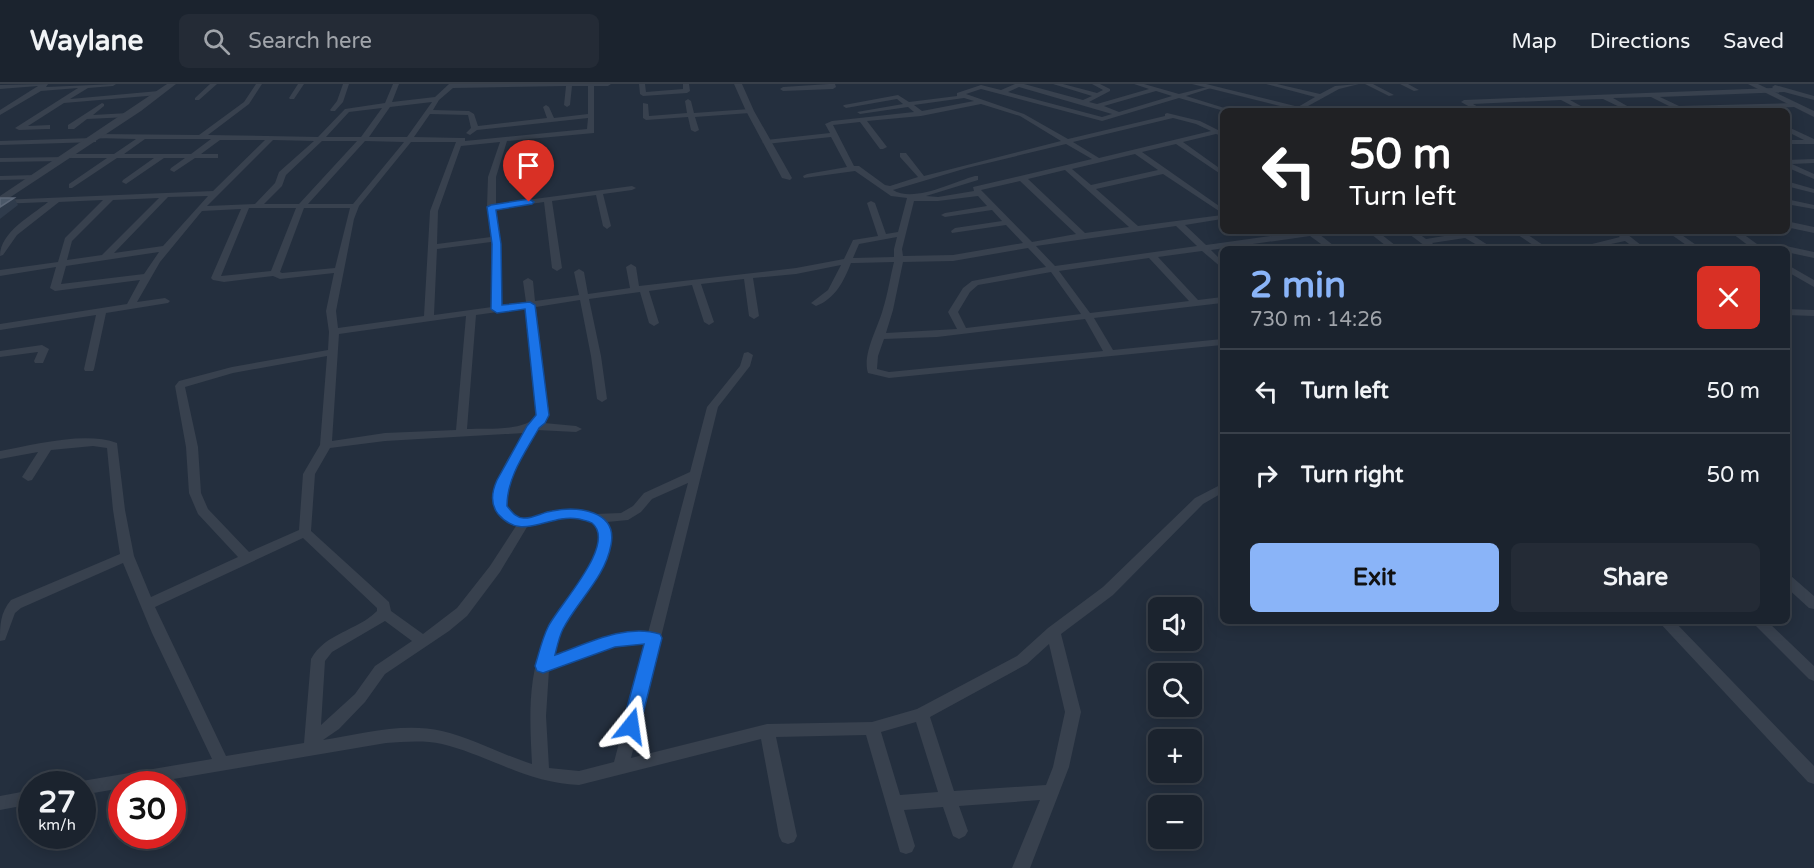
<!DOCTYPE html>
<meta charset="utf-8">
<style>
body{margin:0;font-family:"Varela Round",sans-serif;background:#242b36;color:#f1f3f6;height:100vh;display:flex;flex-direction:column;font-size:22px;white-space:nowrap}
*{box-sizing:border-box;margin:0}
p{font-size:20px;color:#a0a4aa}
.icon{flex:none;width:33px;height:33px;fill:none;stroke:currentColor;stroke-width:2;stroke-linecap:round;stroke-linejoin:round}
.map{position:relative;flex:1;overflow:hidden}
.drawer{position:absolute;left:1220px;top:162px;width:570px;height:378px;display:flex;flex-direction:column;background:#1b232e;border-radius:9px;box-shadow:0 3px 15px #0003,0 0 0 2px #39404a}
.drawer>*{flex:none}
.banner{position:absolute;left:1220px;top:24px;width:570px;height:126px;border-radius:9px;box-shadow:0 3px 15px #0003,0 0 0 2px #39404a;background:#202124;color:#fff;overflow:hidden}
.fabs{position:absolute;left:1148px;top:513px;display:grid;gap:12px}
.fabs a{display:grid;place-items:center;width:54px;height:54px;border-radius:9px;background:#1b232e;box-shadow:0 3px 15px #0003,0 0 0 2px #39404a;font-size:30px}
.speed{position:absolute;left:18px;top:687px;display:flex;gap:12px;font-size:30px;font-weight:700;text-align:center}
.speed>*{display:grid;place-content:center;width:78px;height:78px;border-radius:50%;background:#1b232e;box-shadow:0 3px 15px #0003,0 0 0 2px #39404a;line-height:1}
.speed small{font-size:15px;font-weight:400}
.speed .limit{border:9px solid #d22;background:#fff;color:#111}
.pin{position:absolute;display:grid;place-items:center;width:51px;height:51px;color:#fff;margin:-62px -26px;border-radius:50% 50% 50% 0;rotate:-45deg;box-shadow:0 0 6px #0007}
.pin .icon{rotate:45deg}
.me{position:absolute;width:66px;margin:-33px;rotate:15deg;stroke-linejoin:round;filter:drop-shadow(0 0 4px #0008)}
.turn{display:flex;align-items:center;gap:21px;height:126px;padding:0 30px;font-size:27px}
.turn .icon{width:78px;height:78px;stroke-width:2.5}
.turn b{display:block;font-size:42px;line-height:51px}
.round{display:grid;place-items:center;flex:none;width:63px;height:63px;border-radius:9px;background:#242b36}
.summary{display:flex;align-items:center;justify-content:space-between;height:102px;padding:0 30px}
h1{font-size:36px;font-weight:700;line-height:45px;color:#8ab4f8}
.action{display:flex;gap:12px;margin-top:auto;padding:12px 30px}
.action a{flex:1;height:69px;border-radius:9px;background:#8ab4f8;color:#111;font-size:24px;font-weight:700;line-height:69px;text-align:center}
.action a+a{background:#242b36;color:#f1f3f6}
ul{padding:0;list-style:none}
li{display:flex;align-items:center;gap:18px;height:84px;padding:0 30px;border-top:2px solid #39404a}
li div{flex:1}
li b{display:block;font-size:22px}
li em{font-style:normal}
header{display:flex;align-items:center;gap:36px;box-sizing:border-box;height:84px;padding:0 30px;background:#1b232e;border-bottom:2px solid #39404a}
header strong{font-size:28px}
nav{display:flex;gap:33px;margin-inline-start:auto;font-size:21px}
.search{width:420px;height:54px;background:#242b36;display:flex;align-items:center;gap:15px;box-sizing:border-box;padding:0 21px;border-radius:9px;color:#a0a4aa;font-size:22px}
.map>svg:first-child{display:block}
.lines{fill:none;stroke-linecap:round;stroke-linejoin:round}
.minor{fill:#38414e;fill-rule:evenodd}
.tertiary{fill:#38414e;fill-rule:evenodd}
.shaded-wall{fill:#2f3b4b}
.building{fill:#4b5868;stroke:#5c6777;stroke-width:1.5}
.route{fill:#1a73e8;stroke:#114b97;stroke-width:1.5}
</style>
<header>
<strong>Waylane</strong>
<div class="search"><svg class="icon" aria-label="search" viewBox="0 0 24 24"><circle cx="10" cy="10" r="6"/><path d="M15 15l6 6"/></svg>Search here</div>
<nav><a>Map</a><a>Directions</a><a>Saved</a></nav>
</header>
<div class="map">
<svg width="1814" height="784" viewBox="0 0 1814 784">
<rect width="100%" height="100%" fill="#242f3e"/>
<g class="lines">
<path class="minor" d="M48 0 46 3 116 0 113 2 88 4 70 15 159 7 162 9 159 11 64 19 28 42 50 41V45H47L19 46 15 44 78 4 41 7 0 31V26L38 2 0 5V1Z
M210 0H217L199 16H195V14Z
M256 0H262L249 20 208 51 318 53 345 25 385 19 393 0H399L392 18 435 13 449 0H611L608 2H594V49L507 57 496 93V120L632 102 636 104 632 106 603 110 611 142 607 145 603 142 596 111 552 117 562 184 557 187 552 184 544 118 496 125 500 160 502 222 526 218 523 197 528 194 533 197 535 217 579 211 574 188 579 185 584 188 588 210 630 204 626 183 631 180 636 183 639 202 796 184 844 175 853 156 878 152 867 119 871 117 875 119 886 150 898 148 907 114 891 112 855 87 804 94 803 92 807 90 847 83 831 53 766 60 762 58 766 56 830 49 825 40 832 37 914 28 908 23 860 30 857 28 903 20 897 15 846 24 843 22 844 21 898 11 909 18 957 12V9L981 1 1001 6 1015 0H1024L1083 16 1092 12 1053 0H1063L1097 9 1103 6 1092 0H1100L1110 5V7L1089 18 1097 20 1149 5 1134 0H1144L1179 10 1211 2V4L1186 12 1234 27H1224L1179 14 1102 37 981 5 966 10 1024 30 1068 55 1165 32V30L1167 29 1200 37 1222 48V52L1216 50 1183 58 1222 86V91L1176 60 1142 68 1222 124V129L1163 90 1096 105 1138 142 1222 131V135L1185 141 1206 161 1307 147H1329L1319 150 1338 165H1328L1310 152 1211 166 1222 177V184L1202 167 1158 173 1198 216 1222 213V219L1094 234 1113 266 1222 255V261L889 294 868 289C862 270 878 244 883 225 888 209 890 194 894 178L855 179H851C844 197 835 215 816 222L811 219 828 206 841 181 796 190 753 194 759 232 754 235 749 232 744 195 701 200 714 238 709 241 704 238 692 201 649 207 659 239 654 242 649 239 640 208 589 215 601 272 607 315 602 318 597 315 591 272 580 216 536 223 549 331 544 339 576 342 582 345 576 348 537 346C523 370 500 398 509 428L524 435 562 426H578L595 430 621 429 633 422 644 409 690 388 707 323 740 282 744 269 748 268 753 271 750 282 718 323 631 674 767 640 872 638 917 625 1017 572 1048 544 1103 503 1195 414 1222 400V409L1203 420 1113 511 1061 550 1081 628 1069 683 1030 784H1012L1040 716 959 722 968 747 965 752 959 755 953 752 943 723 904 726 915 762 912 768 906 770 900 768 866 651 776 653 797 752 794 758 788 760 782 758 779 752 761 655 579 701C526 699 491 672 442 660 423 656 404 658 386 659L144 700H122V704L82 711V700H75L82 697 212 675 152 549 123 479 21 524 15 529 5 556 0 557C0 541 0 529 11 516L120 470 113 426 107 364 93 362 51 366 32 396 28 397 22 393 38 368 0 375V367C33 361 85 347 117 359L125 426 134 472 151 513 238 473 198 430 189 409 186 363 175 302 179 297 232 283 328 266 329 248 326 227 334 189 280 195 273 192 224 198 213 196 211 194 241 125 202 127 160 178 137 218 165 214 170 217 168 219 106 229 94 285 93 287H85L84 285 96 231 0 246V240L127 220 140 196 55 207 50 204 56 183 0 192V186L58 178 65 154 103 116 59 118 17 151 3 171 0 172C0 148 31 132 48 118L0 120V116L213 107 265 56H220L201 70H218V74H195L174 88 170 86 171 84 185 74H164L126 100 122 98 123 96 154 74H117L72 104H69V100L107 74H67L64 77 0 78V74L65 73 68 70H114L136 55 95 54 94 52 98 50 199 51 244 18ZM566 2 564 21 567 23 570 21 572 2H588V30L554 34 549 23 546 21 543 23 547 34 478 42 474 30 469 27 433 26 439 16 453 4ZM1019 3 1112 30 1102 33 1008 8ZM1156 7 1172 12 1119 28 1104 22ZM964 14 974 17 922 27 914 21ZM432 18 407 53H369L390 23ZM981 20 1020 32 1061 57 924 92 906 69H900V73L918 93 890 102 885 101 859 82H854L833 41 860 38 880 65H883L887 63 867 37 921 32ZM382 24 361 53H326L349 28ZM430 30 468 31 471 44 466 49 470 51 477 46 588 34 587 45 465 57V54H462L414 53ZM1173 34 1196 40 1211 47 1099 74 1073 58ZM145 55H211L191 70H124ZM273 56 314 57 279 88 275 99 255 120 207 122ZM322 57H357L299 120H264L282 102 286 91ZM365 57 404 58 353 120H308ZM411 58H456L430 127 424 232 338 244 336 227 354 135 359 122ZM500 58 488 93 487 123 491 153 437 160 438 127 461 62ZM1066 60 1092 75 973 103 974 107 938 113 926 112 978 96V92H975C953 98 914 119 893 106L967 84ZM1135 70 1158 86 1091 101 1072 85ZM1065 86 1129 143 1085 149 1028 95ZM1020 97 1076 150 1032 158 981 106ZM208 112 163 162 114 169 168 113ZM978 112 987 122 945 129 941 131 945 133 992 126 1002 137 955 144 951 147 952 149 1006 141 1023 159 953 171 903 172 902 165 914 117H938ZM159 114 102 171 67 176 72 157 113 116ZM249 124H296L271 187 221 192ZM304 124H350L335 184 282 189 280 188ZM1176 142 1197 162 1055 182 1036 162ZM897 153 894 165V173L853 174 859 160ZM491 158 492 223 434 231 437 165ZM1028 164 1046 183 972 197 963 204 948 228 957 245 886 249 893 226 903 178 953 177ZM159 168 144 190 61 200 66 182ZM1149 174 1189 217 1090 229 1059 187ZM1051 188 1081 230 966 244 958 228 970 208 978 201ZM526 224 537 331C527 348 485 344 467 345L476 231ZM466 232 456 346 385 349 332 357 339 250ZM1085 235 1103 267 889 288 877 285 878 272 884 255 937 253ZM327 272 320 361 303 390 299 446 249 468 208 425 201 409 198 363 185 303 233 289ZM524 349C509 373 485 404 500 433L516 442 490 482 457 524 423 550 391 527 389 518 311 447 315 390 330 364 385 357ZM688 399 648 549 611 553 552 572 564 541 605 479 611 463 612 449 607 438 628 436 641 428 652 415ZM570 434C581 434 598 436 599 450 602 478 554 528 543 558 527 597 530 639 532 680 502 671 473 654 442 647 403 638 361 650 323 656L339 645 365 618 385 590 449 547 467 532 500 488 527 443 546 437ZM303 454 377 524V527C357 547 325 549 311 575L304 659 226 672 155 523ZM385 537 412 557 375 582 355 610 321 641 325 577 332 568ZM645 560 614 678 579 687 549 684 546 632 549 586 611 564ZM1049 560 1065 628 1053 683 1046 701 954 707 930 633 1027 580ZM916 638 938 708 900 711 881 648Z
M298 0H304L294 15H290L289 14Z
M343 0H349L343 18 335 27H331L330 26 337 17Z
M639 0H645L646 8 683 5V0H689L690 7 687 9 643 12 640 10Z
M829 0H835L836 3 833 5 783 7 780 5 783 3Z
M1266 0H1277L1320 10 1335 2 1359 0 1339 5 1299 27H1291L1315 13Z
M1365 0H1373L1394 11 1389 12Z
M1400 0H1408L1419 6 1414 7Z
M1775 1 1814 12V16L1784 8 1660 13 1679 22 1795 19 1798 21 1795 23 1687 27H1679L1651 13 1613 14 1636 27H1628L1603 15 1570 16 1590 27H1582L1561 16 1473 20 1485 27H1477L1461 18 1464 16 1773 4 1772 3Z
M688 15 691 17 694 29 750 25 753 27 750 29 695 33 699 46 695 48 691 46 688 33 646 36 643 34V19L648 20 649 32 687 29 685 17Z
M102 19 104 20V22L93 31 129 29 132 31 129 33 87 35 74 45H68V41Z
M1786 42 1814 55V60H1786V56H1804L1786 47Z
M93 54H96V58L0 61V57Z
M1814 75V79L1792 80 1814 90V95L1786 83V76Z
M35 91H38V95L0 96V92Z
M1786 97 1814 105V109L1786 102Z
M1786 115 1814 121V125L1786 120Z
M1367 147H1377L1400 165H1390Z
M1405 147H1415L1426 155 1475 147H1494L1474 152 1494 165H1484L1465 154 1432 159 1439 165H1429Z
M1512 147H1522L1549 165H1539Z
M1613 147H1623L1646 165H1636L1625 157 1588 165H1572L1620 153Z
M1666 147H1676L1702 165H1692Z
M1729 147H1739L1757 160 1786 162 1814 168V174L1786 168V165H1753Z
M1786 180 1814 196V203L1786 187Z
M1786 225 1814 226V232L1786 231Z
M42 261 49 265 43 279H35L34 277 38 268 0 273V267Z
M1786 490 1791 492 1814 512V525L1809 524 1786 503Z
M1658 537H1674L1814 682V700L1808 698Z
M1751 537H1767L1814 582V597L1809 595Z
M32 706V720L0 726V712Z"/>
<path class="tertiary" d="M167 0H176L141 27 0 120V112Z
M734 0H742L754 27 792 94 790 96 782 94 746 27Z
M1192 0H1206L1315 27H1300Z
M1748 0H1758L1814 27V33Z
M1786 137 1814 143V149L1786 143Z"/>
</g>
<path class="shaded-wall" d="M14 114 18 121 0 135V123Z"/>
<path class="building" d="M0 114H14L0 123Z"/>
<path class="route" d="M529 115 534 118 532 120 496 126 501 160 502 221 530 218 535 221 549 331 545 339 539 344C525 369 507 393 507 422 512 428 517 435 525 434 534 434 543 428 552 427 577 422 618 426 611 461 605 494 578 516 563 545 559 553 557 563 555 571 586 560 625 539 660 550L662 554 640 642 637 647 631 649 625 647 622 642 644 560 615 563 543 589 537 587 535 582C539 569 542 555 548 543 557 523 618 460 592 439 589 437 583 436 579 435 548 429 523 459 498 430 490 420 492 407 497 396L527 342 536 331 525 225 497 229 491 225 492 160 487 123 491 121Z"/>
</svg>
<div class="fabs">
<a><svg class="icon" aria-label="sound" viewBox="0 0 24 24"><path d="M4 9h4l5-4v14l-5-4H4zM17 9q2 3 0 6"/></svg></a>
<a><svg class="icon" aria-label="search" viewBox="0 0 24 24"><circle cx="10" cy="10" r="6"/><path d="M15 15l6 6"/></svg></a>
<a>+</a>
<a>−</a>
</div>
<div class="speed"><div>27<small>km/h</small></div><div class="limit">30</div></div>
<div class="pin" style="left:529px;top:118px;background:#d93025"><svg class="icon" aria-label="arrive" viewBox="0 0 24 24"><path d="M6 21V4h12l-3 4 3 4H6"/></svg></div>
<svg class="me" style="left:631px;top:642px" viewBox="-20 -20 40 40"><path d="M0-17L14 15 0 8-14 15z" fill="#1a73e8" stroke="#fff" stroke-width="4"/></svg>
<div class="banner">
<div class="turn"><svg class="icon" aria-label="left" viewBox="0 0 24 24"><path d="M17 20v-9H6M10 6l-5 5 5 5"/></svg><div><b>50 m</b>Turn left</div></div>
</div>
<section class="drawer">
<div class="summary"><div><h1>2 min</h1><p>730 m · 14:26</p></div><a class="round" style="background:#d93025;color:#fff"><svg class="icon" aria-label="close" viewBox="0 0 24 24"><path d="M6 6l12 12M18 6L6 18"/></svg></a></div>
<ul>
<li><svg class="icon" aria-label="left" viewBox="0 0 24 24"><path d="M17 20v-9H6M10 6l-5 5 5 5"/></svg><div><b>Turn left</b></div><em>50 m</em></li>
<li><svg class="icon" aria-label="right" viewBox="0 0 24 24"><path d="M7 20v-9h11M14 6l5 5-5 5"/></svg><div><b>Turn right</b></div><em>50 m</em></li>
</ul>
<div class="action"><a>Exit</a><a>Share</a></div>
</section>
</div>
